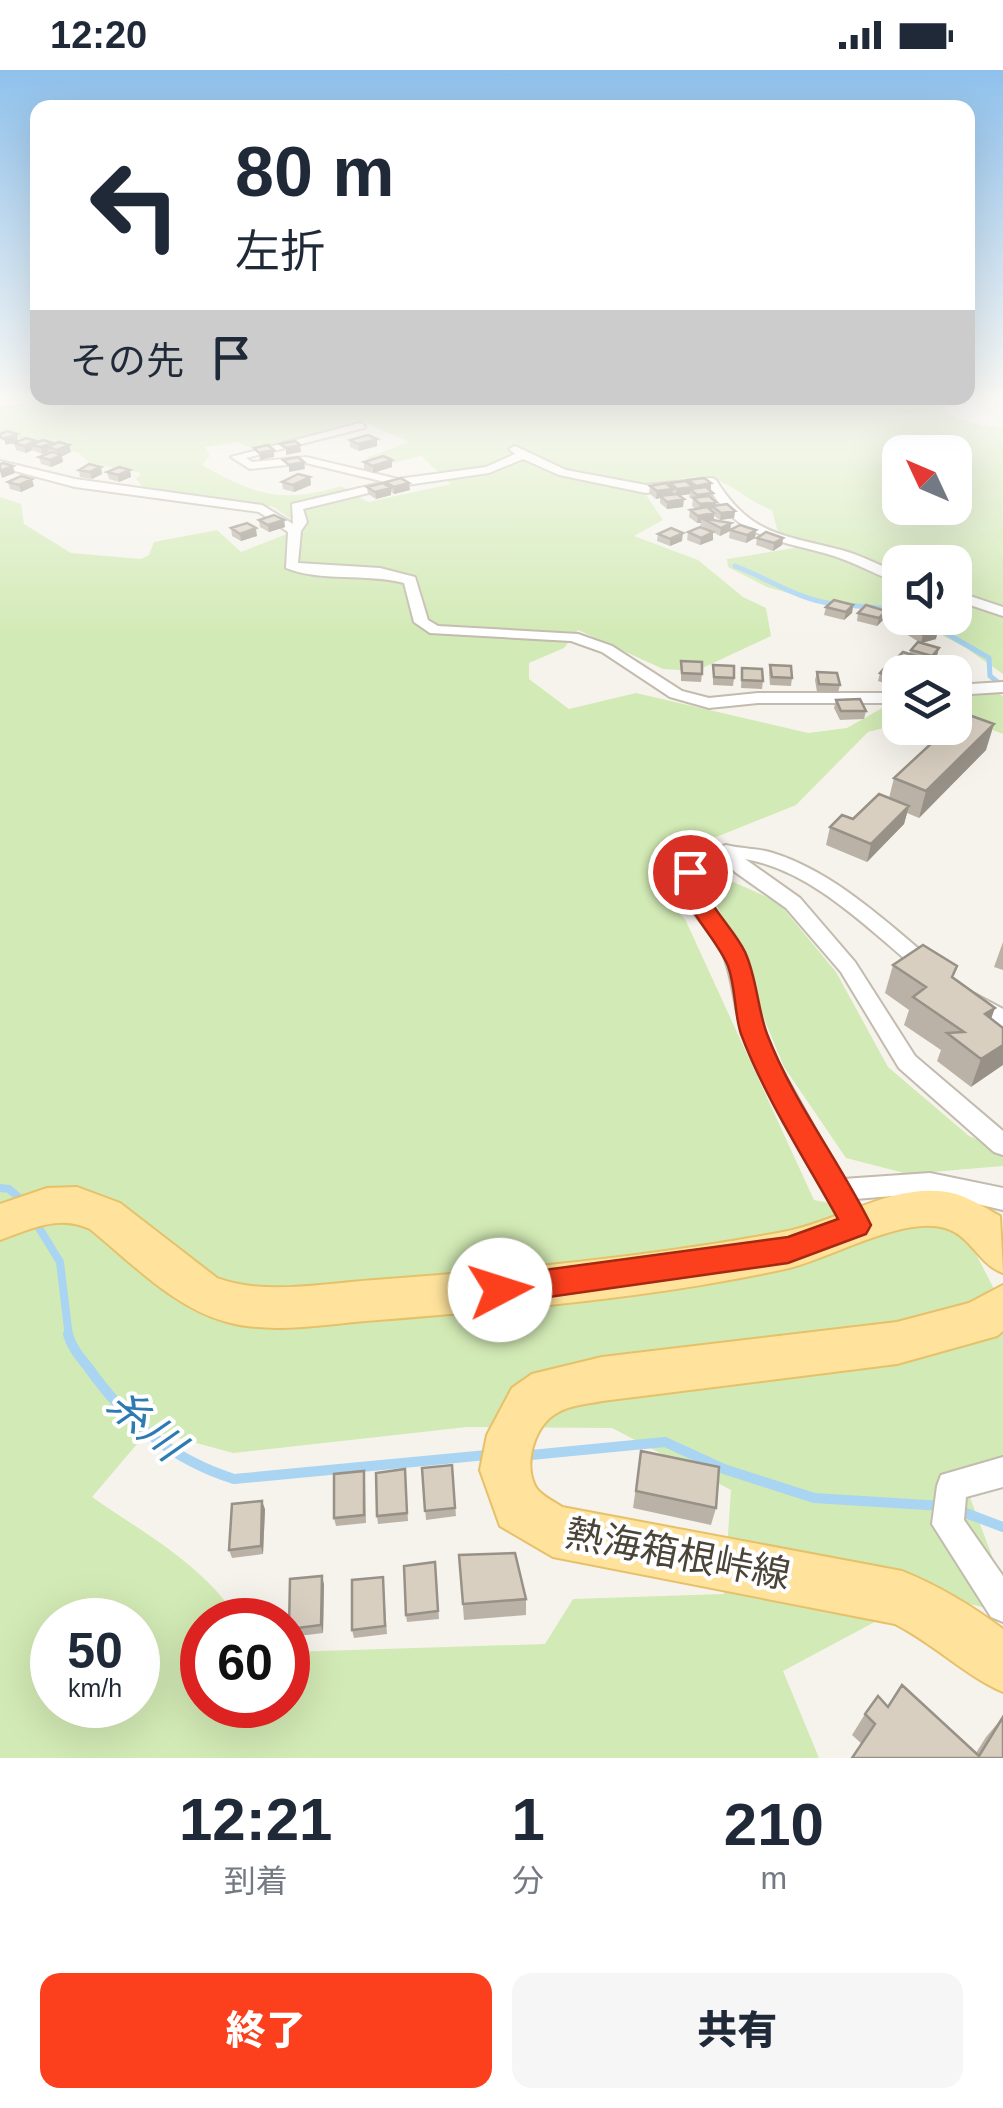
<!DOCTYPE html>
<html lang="ja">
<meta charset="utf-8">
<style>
body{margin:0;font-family:Arial,"Noto Sans JP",sans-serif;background:#f6f6f7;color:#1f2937;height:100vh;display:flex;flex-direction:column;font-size:38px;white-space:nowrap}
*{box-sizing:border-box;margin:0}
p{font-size:32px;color:#747a83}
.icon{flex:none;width:55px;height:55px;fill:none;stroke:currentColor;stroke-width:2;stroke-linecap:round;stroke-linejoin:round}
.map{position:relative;height:1688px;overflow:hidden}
.details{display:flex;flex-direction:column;background:#fff;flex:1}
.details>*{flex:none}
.banner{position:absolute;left:30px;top:30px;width:945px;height:305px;border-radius:20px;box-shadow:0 10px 40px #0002;background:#fff;color:#1f2937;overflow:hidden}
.needle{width:65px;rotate:314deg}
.buttons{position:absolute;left:882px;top:365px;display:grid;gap:20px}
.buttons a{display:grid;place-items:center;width:90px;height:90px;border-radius:20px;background:#fff;box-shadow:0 10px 40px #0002;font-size:50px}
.speed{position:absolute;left:30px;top:1528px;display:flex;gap:20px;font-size:50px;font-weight:700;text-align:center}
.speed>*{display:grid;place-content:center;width:130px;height:130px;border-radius:50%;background:#fff;box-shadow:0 10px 40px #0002;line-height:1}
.speed small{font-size:25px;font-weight:400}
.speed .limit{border:15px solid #d22;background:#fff;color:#111}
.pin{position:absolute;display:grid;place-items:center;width:85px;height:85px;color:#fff;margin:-42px;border:5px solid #fff;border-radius:50%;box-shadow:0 2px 10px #0007}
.me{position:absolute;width:110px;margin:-55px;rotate:85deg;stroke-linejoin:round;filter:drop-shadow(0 0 8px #0008)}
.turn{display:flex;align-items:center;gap:35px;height:210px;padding:0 40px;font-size:45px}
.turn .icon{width:130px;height:130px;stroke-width:2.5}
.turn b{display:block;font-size:70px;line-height:85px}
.then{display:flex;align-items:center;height:95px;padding:0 40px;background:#0003;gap:20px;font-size:38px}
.eta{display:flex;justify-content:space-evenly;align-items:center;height:170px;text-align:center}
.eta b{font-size:60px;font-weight:800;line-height:70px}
.button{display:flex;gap:20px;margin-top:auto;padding:20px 40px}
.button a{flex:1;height:115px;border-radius:20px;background:#fc3f1d;color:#fff;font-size:40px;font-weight:800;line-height:115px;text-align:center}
.button a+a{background:#f6f6f7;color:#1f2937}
.status{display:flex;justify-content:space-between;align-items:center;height:70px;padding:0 50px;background:#fff;direction:ltr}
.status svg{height:28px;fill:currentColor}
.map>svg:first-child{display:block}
.green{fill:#d2eab5;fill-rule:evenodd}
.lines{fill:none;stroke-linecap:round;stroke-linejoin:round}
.stream-far2{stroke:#a9d4f2;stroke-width:5}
.stream-far1{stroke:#a9d4f2;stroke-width:8}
.stream{stroke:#a9d4f2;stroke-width:10}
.street-casing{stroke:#c2bbae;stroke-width:4}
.primary-casing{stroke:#e6c16a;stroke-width:4}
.street{fill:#fff;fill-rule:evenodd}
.primary{fill:#ffe39c;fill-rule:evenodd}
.wall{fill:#bab2a6}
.shaded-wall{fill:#979187}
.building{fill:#d8cfc1;stroke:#979187;stroke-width:2.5}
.route{fill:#fc3f1d;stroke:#a42913;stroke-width:2.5}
.labels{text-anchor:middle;stroke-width:8;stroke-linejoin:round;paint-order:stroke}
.near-street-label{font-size:38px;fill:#4b4439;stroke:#fff}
.near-water-label{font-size:42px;font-style:italic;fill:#2e7ab2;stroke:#fff}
</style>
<div class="status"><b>12:20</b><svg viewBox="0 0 49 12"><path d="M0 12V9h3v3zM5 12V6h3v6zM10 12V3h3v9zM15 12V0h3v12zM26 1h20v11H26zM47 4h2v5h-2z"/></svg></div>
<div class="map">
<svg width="1003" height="1688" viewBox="0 0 1003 1688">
<rect width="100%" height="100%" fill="#f6f3ec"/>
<path class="green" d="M40 331H942L947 344 983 356 1003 357V604L966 578 910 548H955V492H900V545L802 527 767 517 728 497 727 489 794 478 777 459 772 440C751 433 734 415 714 409 694 403 668 412 648 416L646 425 663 450 634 466 698 490 743 527 766 538 771 566 696 601 663 599 578 560 564 578 529 593V609L569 639 636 623 808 663 847 658 884 637 900 634V654L868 662 796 735 694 776 670 793V835L685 849 814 1130 963 1159 994 1219 982 1263 908 1283 911 1290 1003 1259V1402L963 1409 1003 1515V1542L927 1524 783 1601 819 1688H0V427L21 434 24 454 71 483 141 489 149 485 154 472 217 460 241 482 302 458 274 437 144 418 136 409 141 403 90 393 79 383 0 364V337ZM364 352 409 372 365 388 393 393 421 386 451 414 368 432 341 416C282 434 255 425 202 395L210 386 205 377 238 372 253 379ZM900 382H955V438H900ZM467 1357 612 1358 731 1420 724 1524 573 1529 545 1574 288 1582V1635H202V1550H238C206 1496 142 1462 92 1427L149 1360 233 1383ZM52 1550H138V1635H52Z
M994 622 1003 626V664L977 654H955V625Z
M718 805 778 832 836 902 888 997 969 1066 1003 1080V1096L908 1104 846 1088 784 997 716 832Z"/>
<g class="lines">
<path class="stream-far2" d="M735 496C769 509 799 530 834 534
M847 535 900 540
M920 548 989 588 990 606 999 613"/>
<path class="stream-far1" d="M0 1118 9 1119 24 1132
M36 1153 60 1192 69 1267"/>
<path class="stream" d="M68 1264C71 1277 80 1287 88 1297 126 1351 171 1389 234 1409L487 1385
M531 1385 665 1372 724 1399 814 1428 943 1436
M963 1442 1003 1457"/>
<defs>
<path id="street" d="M0 331H34L0 337Z
M360 353 365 356 364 358 246 388 252 392 306 387 398 409 486 397 515 384 509 379 515 376 566 400 646 415 712 408 716 410C751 466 782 464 841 480 861 485 881 496 900 504V513C877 506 857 493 834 486 781 470 738 470 708 416L646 423 559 405 523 389 489 403 393 417 303 439 307 452 301 461 298 493 380 498 415 507 428 550 438 556 578 564 612 576 682 621 709 628 758 623H900V633H758L709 638 670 627 602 582 571 571 430 563 414 552 404 513C367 503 319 512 286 498L288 462 259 442 75 417 0 397V391L75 409 262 435 293 454 292 434 385 412 306 393 250 399 231 387Z
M955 521 1003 537V546L955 530Z
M1003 612V622L955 625V615Z
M726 775C741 779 758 778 773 783 836 803 887 853 937 894L941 899 937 904H923C870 861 814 801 745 789L800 828 855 892 915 986 1003 1061V1085L994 1082 899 998 841 902 786 838 735 802 724 790 708 795 700 804 704 825 744 883 762 955 777 991 843 1109 930 1103 1003 1118V1140L930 1123 855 1129 869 1155 865 1163 856 1166 847 1163C811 1098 769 1034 743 964 733 937 734 908 722 882 712 858 679 837 680 809 682 785 709 781 726 775Z
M973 923 1003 939V957L965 936 962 931 965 926Z
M1003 1387V1417L966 1427 964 1450 1003 1506V1552L991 1547 932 1454 937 1416 941 1405Z"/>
<path id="primary" d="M77 1117 120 1133 217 1208C265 1226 325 1213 375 1210 512 1200 648 1187 783 1162 839 1152 894 1111 952 1123 969 1127 985 1138 1000 1146L1003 1203C978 1194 972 1166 945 1158 903 1145 827 1190 785 1199 651 1228 514 1239 378 1250 330 1253 274 1265 227 1252 174 1238 132 1193 90 1159 58 1144 31 1159 0 1170V1134L47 1118Z
M1003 1215V1261L997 1266 897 1294 602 1331C588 1334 569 1335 557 1343 534 1355 522 1397 537 1419 542 1426 555 1432 562 1437L902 1501C939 1516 971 1535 1003 1559V1622C966 1606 934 1574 895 1554L553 1487 500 1456 480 1400 487 1365 512 1318 532 1304 602 1287 897 1252 969 1233Z"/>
</defs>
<use href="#street" class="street-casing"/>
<use href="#primary" class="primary-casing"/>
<use href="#street" class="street"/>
<use href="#primary" class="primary"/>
</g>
<path class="wall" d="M377 369V376L359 381 350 377V370Z
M14 373H53V375H69L71 382 62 386 63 392 51 397 41 394 39 387 49 383V382L42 384 32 380 26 383 16 380Z
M364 392 392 397 373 403 364 399Z
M101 397 102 404 92 409 80 407 79 400Z
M130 400 131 407 119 412 109 409 107 402Z
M310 407 311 415 294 422 283 419 282 412Z
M688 410 713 423V429L716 432V435L735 441 734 448 720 450 714 446V450L731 453 730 461 720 466 700 455 701 453H697L689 447 690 440 696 439 692 436 693 429 689 427 690 424 679 426 683 437 667 439 660 433V428L656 429 649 423 650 416H669L670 413H688Z
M8 412 34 416 21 422 10 419Z
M386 412 410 420 394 424 391 422V425L376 429 368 424 367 417 386 415Z
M259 450H284L285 457 269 462 260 457Z
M231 458 257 466 241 471 232 466Z
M730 460H756L755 468 746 473 729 468Z
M688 462H713V470L700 475 687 470Z
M658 464 682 471 670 476 657 471Z
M757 468H783L782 475 773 481 756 475Z
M853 535 852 543 844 550 824 545 826 537Z
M886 541 884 549 877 556 857 551 858 543Z
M908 556 936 569 922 573 937 586 930 594 924 592 923 597 918 602H900V618L878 611 880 603 894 596 895 590 909 584 911 580 919 572 906 564Z
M681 591 702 604 701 612 681 611Z
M713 595 734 608 733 616 713 615Z
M770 595 792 608 791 616 770 615 769 603Z
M742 598 763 611 762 619 741 618Z
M817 602 840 615 838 623 817 622 815 610Z
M836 630 866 641 864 649 840 650 834 638Z
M938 658H955L986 680 919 748 907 743 904 754 867 792 826 775 830 757 853 749 889 728 894 708 935 670Z
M1003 872V900L994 897Z
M893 895 957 896 953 908 991 949 1003 957 971 1017 937 991 941 980 904 955 909 940 885 923Z
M641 1381 716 1438 711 1455 633 1438Z
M452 1395 456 1446 426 1450 422 1398Z
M405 1399 408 1451 378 1454 377 1446Z
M365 1410 366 1453 336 1456 334 1448Z
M265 1439 263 1484 232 1488 229 1480Z
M459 1485 526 1529V1545L464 1550Z
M435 1492 439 1549 407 1552 406 1545Z
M383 1507 387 1564 354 1568 352 1560Z
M324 1514 323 1563 291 1567 289 1559Z
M888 1637 976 1683 986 1667 1003 1647V1688L862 1674 852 1665 865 1644Z"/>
<path class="shaded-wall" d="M17 364 18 371 6 375 4 369Z
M377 369V376L359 381 358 374Z
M36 371 31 375 32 380 26 383 24 376Z
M53 373 54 379 47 377 49 382 42 384 41 377Z
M69 375 71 382 62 386 63 392 51 397 50 390 59 386 57 380Z
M300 375 301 382 286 385V378Z
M274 380V387L260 390 259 383Z
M392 390V397L373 403V396Z
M304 392 305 399 289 402V395Z
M13 396 15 403 2 408 0 401Z
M101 397 102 404 92 409 90 402Z
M130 400 131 407 119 412 118 405Z
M310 407 311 415 294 422 293 415Z
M32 409 34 416 21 422 19 415Z
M409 413 410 420 394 424V417Z
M711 413V420L695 423 696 416Z
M693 417 692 421 690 419V424L676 426 677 419Z
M391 418V425L376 429 375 422Z
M673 419 672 426H660V428L656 429 657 421Z
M684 429 683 437 667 439V432Z
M716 432V439L712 436V440L699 442 700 434Z
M735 441 734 448 720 450 721 443Z
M714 443V451L701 448V453H697L698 446Z
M284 450 285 457 269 462 268 455Z
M731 453 730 461 720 466 721 458Z
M256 458 257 466 241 471 240 464Z
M756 460 755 468 746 473 747 465Z
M713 462V470L700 475 701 468Z
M683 463 682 471 670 476V469Z
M783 468 782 475 773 481 774 473Z
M853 535 852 543 844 550 846 542Z
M886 541 884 549 877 556 879 548Z
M938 561 936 569 921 573 923 565Z
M939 578 937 586 930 594 932 586Z
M925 589 923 597 916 602 918 597Z
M994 654 986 680 919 748 926 721Z
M909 736 904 754 867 792 871 774Z
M995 938 985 966V944Z
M1003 975V995L971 1017 981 989Z
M262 1431 265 1439 263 1484 261 1476Z
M322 1506 324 1514 323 1563 321 1555Z"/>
<path class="building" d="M7 361 17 364 4 369 0 367V364Z
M368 365 377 369 358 374 350 370Z
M26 368 36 371 24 376 14 373Z
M43 370 53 373 41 377 31 375Z
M295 371 300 375 286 378 280 374Z
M59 372 69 375 57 380 47 377Z
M268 375 274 380 259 383 254 378Z
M52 382 62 385 50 390 39 387Z
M383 386 392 390 373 396 364 392Z
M298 387 304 392 289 395 283 390Z
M3 393 13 396 0 401V394Z
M89 394 101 397 90 402 79 400Z
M119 397 130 400 118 405 107 402Z
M298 404 310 407 293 415 282 412Z
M21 406 32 409 19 415 8 412Z
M401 408 409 413 394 417 386 412Z
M704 408 711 413 696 416 688 410Z
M686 411 693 417 677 419 670 413Z
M383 413 391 418 375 422 367 417Z
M666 413 673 419 657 421 650 416Z
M706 417 713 423 697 425 690 419Z
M677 424 684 429 667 432 660 426Z
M709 426 716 432 700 434 693 428Z
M727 434 735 441 721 443 712 436Z
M707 437 714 443 698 446 690 440Z
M274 445 284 450 268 455 259 450Z
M701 448 731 453 721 458Z
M247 453 256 458 240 464 231 458Z
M740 455 756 460 747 465 730 460Z
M700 457 713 462 701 468 688 462Z
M671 458 683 463 670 469 658 464Z
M766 462 783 468 774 473 757 468Z
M834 530 853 535 846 542 826 537Z
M866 535 886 541 879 548 858 543Z
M924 552 938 561 923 565 908 556Z
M918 572 939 578 932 586 911 580Z
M903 582 925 589 918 597 895 590Z
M681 591 702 592V604L682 603Z
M888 594 910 601 908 602H900V609L880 603Z
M713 595 734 596V608L714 607Z
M770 595 791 596 792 608 772 607Z
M742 598 762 599 763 611 742 610Z
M817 602 837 603 840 615 819 614Z
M860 629 866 641H841L836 630Z
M955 640 994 654 926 721 894 708 948 658H955Z
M879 724 909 736 871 774 830 757 842 745 853 749Z
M923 875 957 896 952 907 995 938 985 944 1003 958V975L981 989 947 963 964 962 913 927 926 917 893 895Z
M641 1381 719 1397 716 1438 636 1421Z
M452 1395 455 1438 425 1441 422 1398Z
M405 1399 407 1443 377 1446 376 1403Z
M364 1401V1445L334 1448V1404Z
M262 1431 261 1476 229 1480 232 1434Z
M515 1483 526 1529 463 1534 459 1485Z
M435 1492 438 1541 406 1545 404 1496Z
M322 1506 321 1555 289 1559 290 1509Z
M383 1507 385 1556 352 1560V1510Z
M902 1615 979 1686 1003 1647V1688H852L875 1654 865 1644 878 1626 888 1637Z"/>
<linearGradient id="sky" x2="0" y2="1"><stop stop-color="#8fc1ec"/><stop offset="0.58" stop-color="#fbfaf6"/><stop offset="1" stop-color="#fbfaf6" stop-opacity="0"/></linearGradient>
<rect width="1003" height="567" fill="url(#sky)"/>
<path class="route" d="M690 795 701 802C701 831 733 856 745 882 757 908 757 937 767 964 793 1032 839 1090 871 1155L866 1164 788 1193 500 1234 489 1230 485 1220 489 1211 500 1206 788 1167 838 1149C805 1089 765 1028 741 964 734 943 736 918 728 896 716 866 678 834 680 802Z"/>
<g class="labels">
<g class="near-street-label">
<text transform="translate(678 1484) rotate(11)" y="13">熱海箱根峠線</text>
</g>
<g class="near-water-label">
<text transform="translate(146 1354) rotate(41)" y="15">糸川</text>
</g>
</g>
</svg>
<div class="buttons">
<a><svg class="needle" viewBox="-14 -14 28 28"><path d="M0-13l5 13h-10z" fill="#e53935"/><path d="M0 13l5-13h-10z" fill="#747a83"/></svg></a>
<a><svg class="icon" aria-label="sound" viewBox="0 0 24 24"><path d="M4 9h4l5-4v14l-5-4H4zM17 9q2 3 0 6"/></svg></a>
<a><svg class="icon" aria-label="layers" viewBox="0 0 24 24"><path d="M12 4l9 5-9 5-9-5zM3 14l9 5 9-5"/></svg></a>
</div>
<div class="speed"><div>50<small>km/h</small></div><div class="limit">60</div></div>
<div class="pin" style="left:690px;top:802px;background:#d93025"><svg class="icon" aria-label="arrive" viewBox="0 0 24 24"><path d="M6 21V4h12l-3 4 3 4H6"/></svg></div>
<svg class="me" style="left:500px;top:1220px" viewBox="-20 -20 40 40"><circle r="19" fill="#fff"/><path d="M0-13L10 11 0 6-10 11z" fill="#fc3f1d"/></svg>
<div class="banner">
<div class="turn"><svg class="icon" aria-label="left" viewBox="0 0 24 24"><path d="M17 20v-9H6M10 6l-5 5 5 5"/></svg><div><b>80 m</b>左折</div></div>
<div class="then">その先<svg class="icon" aria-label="arrive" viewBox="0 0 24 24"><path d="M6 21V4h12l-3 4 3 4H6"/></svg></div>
</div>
</div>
<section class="details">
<div class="eta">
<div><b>12:21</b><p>到着</p></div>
<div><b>1</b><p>分</p></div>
<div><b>210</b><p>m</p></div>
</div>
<div class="button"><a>終了</a><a>共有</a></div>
</section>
